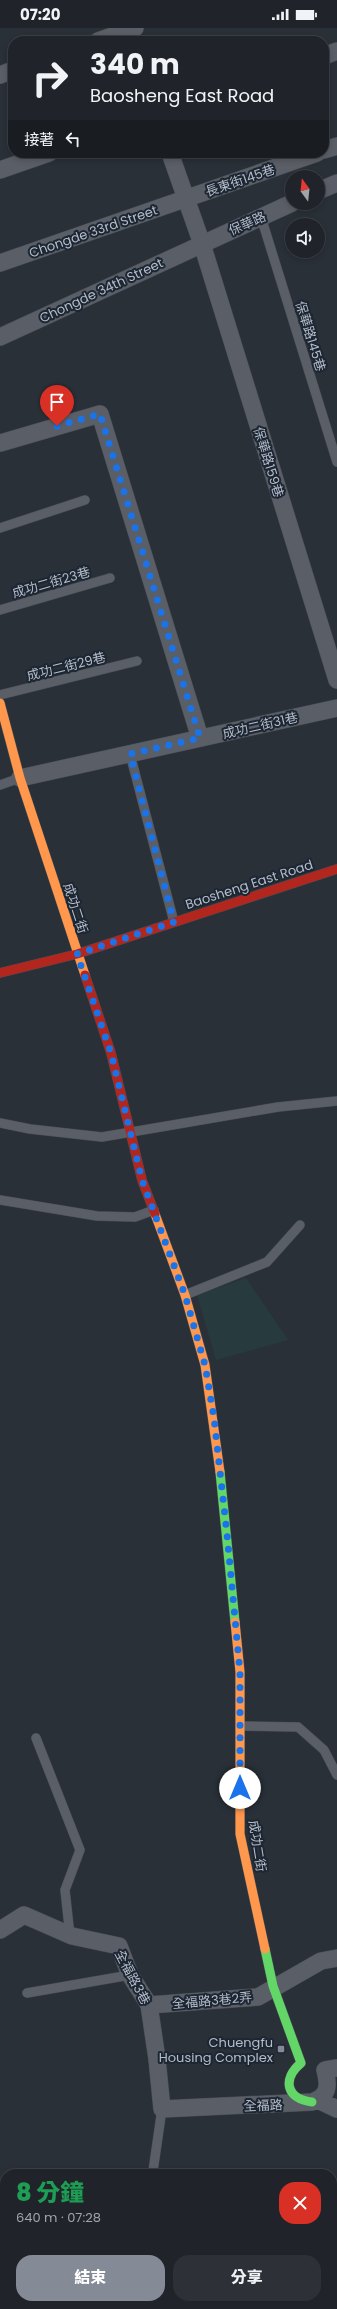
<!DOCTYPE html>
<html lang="zh-TW">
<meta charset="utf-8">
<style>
body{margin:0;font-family:Poppins,"Noto Sans TC",sans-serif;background:#2d3036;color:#f1f3f6;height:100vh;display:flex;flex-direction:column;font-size:15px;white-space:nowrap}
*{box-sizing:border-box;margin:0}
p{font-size:13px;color:#a2a4a8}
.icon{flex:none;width:22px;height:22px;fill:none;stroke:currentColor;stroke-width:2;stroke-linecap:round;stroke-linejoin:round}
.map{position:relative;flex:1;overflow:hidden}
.details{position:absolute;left:0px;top:2141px;width:337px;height:140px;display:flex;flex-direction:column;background:#20242a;border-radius:16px 16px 0 0;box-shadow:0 2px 6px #0003,0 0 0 1px #3d4147}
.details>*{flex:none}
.top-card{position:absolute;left:8px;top:8px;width:321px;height:122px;border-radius:16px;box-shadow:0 2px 6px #0003,0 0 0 1px #3d4147;background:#20242a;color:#f1f3f6;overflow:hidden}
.needle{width:26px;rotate:345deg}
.buttons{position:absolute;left:285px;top:142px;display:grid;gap:8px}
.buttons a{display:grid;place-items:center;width:40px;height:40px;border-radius:50%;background:#20242a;box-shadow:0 2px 6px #0003,0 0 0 1px #3d4147;font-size:20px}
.pin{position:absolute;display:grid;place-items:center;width:34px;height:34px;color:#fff;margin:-41px -17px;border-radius:50% 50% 50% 0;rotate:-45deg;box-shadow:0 0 4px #0007}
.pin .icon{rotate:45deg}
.me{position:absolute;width:44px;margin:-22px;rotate:0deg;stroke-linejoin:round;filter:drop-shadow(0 0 3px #0008)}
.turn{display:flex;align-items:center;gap:14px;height:84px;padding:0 16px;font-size:18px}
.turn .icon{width:52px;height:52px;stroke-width:2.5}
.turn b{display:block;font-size:28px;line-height:34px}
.then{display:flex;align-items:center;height:38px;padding:0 16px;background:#0003;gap:8px;font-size:15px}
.round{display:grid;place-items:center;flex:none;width:42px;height:42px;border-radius:16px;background:#2d3036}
.head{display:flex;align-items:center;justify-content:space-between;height:68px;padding:0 16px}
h1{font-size:24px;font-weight:800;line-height:30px;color:#1e9e55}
.primary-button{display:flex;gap:8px;margin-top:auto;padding:8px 16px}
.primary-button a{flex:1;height:46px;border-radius:16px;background:#848b96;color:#fff;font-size:16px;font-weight:800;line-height:46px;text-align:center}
.primary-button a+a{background:#2d3036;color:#f1f3f6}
.status{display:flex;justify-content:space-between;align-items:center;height:28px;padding:0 20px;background:#20242a;direction:ltr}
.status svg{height:11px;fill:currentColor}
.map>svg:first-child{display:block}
.green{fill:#273a3e}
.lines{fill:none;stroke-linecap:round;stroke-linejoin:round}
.lane-casing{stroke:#484c53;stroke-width:10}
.street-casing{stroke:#484c53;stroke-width:18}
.fast-casing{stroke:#484c53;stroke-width:10}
.slow-casing{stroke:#484c53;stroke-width:10}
.jam-casing{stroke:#484c53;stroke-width:10}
.lane{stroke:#5a5e66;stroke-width:9}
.street{stroke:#5a5e66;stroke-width:17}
.fast{stroke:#63d668;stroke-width:9}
.slow{stroke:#ff974d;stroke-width:9}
.jam{stroke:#b3261e;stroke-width:9}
.route{stroke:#1a73e8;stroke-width:7;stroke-dasharray:0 12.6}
.poi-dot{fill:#848b96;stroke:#1d2633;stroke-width:1.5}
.labels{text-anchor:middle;stroke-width:4;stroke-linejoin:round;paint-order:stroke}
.street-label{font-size:13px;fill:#b4bcc9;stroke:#1d2633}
.poi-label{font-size:13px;fill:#b4bcc9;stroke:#1d2633;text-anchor:end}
</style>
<div class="status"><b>07:20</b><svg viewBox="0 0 49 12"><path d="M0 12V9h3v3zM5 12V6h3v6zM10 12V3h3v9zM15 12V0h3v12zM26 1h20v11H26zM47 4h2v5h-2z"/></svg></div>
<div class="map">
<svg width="337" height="2281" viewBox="0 0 337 2281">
<rect width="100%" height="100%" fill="#2a3038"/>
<path class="green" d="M246 1250 288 1312 216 1332 197 1267Z"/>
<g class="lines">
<defs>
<path id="lane" d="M261 189 337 434
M0 500 85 472
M0 582 110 550
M0 667 137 633
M130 726 174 894
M0 757 20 750
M0 1095 30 1101 102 1109 278 1079 337 1073
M0 1172 97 1188 135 1189 154 1182
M185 1267 267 1234 300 1197
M240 1698 298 1699 324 1722 337 1747
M36 1710 80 1822 65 1862 70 1908
M27 1965 130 1947
M153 2143 162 2081"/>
<path id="street" d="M98 13 135 0
M324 28 337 23
M0 47 13 42
M324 122 337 118
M170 125 202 216 337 652
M0 142 49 125
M318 163 337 155
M0 235 317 125
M0 309 292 175
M0 415 100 386 200 710
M20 750 337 680
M0 1902 24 1887 72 1908 119 1918 130 1947 149 1977 157 2031 162 2081 312 2074C329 2068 329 2058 325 2042L337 2040
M149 1977 258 1969 321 1933 337 1930
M318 2072 337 2081"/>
<path id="fast" d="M220 1444 235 1594
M265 1921 273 1958 301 2035C282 2051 286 2071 312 2074"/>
<path id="slow" d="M0 675 20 750 85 947
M155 1186 185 1267 205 1337 220 1444
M235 1594 240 1644V1806L265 1921"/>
<path id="jam" d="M0 945 77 926 337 841
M85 947 111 1025 142 1152 155 1186"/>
</defs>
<use href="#lane" class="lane-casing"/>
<use href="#street" class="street-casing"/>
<use href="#fast" class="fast-casing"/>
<use href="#slow" class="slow-casing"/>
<use href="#jam" class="jam-casing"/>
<use href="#lane" class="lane"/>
<use href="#street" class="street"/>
<use href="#fast" class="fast"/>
<use href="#slow" class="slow"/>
<use href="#jam" class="jam"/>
</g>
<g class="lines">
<path class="route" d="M57 398 100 386 200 710 130 726 174 894 77 926 111 1025 142 1152 185 1267 205 1337 214 1390 227 1506 240 1644V1760"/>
</g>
<rect class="poi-dot" x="277" y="2017" width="8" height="8" rx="2"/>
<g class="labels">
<g class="street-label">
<text transform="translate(240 152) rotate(-19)" y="5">長東街145巷</text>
<text transform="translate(247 195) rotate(-24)" y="5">保華路</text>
<text transform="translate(93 203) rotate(-19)" y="5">Chongde 33rd Street</text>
<text transform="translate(101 262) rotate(-25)" y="5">Chongde 34th Street</text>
<text transform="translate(311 308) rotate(73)" y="5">保華路145巷</text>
<text transform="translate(269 434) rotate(73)" y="5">保華路159巷</text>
<text transform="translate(51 554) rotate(-16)" y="5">成功二街23巷</text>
<text transform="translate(66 638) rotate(-14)" y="5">成功二街29巷</text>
<text transform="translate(260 697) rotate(-13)" y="5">成功二街31巷</text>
<text transform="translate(249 856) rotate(-18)" y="5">Baosheng East Road</text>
<text transform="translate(76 880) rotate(72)" y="5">成功二街</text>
<text transform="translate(258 1818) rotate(81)" y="5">成功二街</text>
<text transform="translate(133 1949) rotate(62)" y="5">全福路3巷</text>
<text transform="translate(212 1972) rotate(-5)" y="5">全福路3巷2弄</text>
<text transform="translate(263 2077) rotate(-2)" y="5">全福路</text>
</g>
<g class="poi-label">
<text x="273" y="2019">Chuengfu<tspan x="273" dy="15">Housing Complex</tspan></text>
</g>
</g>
</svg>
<div class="buttons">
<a><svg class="needle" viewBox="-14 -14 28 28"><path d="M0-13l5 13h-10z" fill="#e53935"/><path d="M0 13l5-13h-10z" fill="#a2a4a8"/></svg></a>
<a><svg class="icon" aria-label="sound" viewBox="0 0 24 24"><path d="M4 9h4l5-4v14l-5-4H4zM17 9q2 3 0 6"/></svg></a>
</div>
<div class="pin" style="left:57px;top:398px;background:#d93025"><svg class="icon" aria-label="arrive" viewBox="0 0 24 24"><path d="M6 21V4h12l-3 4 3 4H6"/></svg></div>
<svg class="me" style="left:240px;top:1760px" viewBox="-20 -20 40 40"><circle r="19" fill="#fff"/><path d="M0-13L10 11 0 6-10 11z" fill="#1a73e8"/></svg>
<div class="top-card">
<div class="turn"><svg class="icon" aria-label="right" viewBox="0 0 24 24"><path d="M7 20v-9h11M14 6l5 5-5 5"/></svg><div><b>340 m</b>Baosheng East Road</div></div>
<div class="then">接著<svg class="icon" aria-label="left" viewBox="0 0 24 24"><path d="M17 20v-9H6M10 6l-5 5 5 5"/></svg></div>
</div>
<section class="details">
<div class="head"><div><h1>8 分鐘</h1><p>640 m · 07:28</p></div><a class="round" style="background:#d93025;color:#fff"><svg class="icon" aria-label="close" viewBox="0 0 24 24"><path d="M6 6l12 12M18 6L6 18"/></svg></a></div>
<div class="primary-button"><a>結束</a><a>分享</a></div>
</section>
</div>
